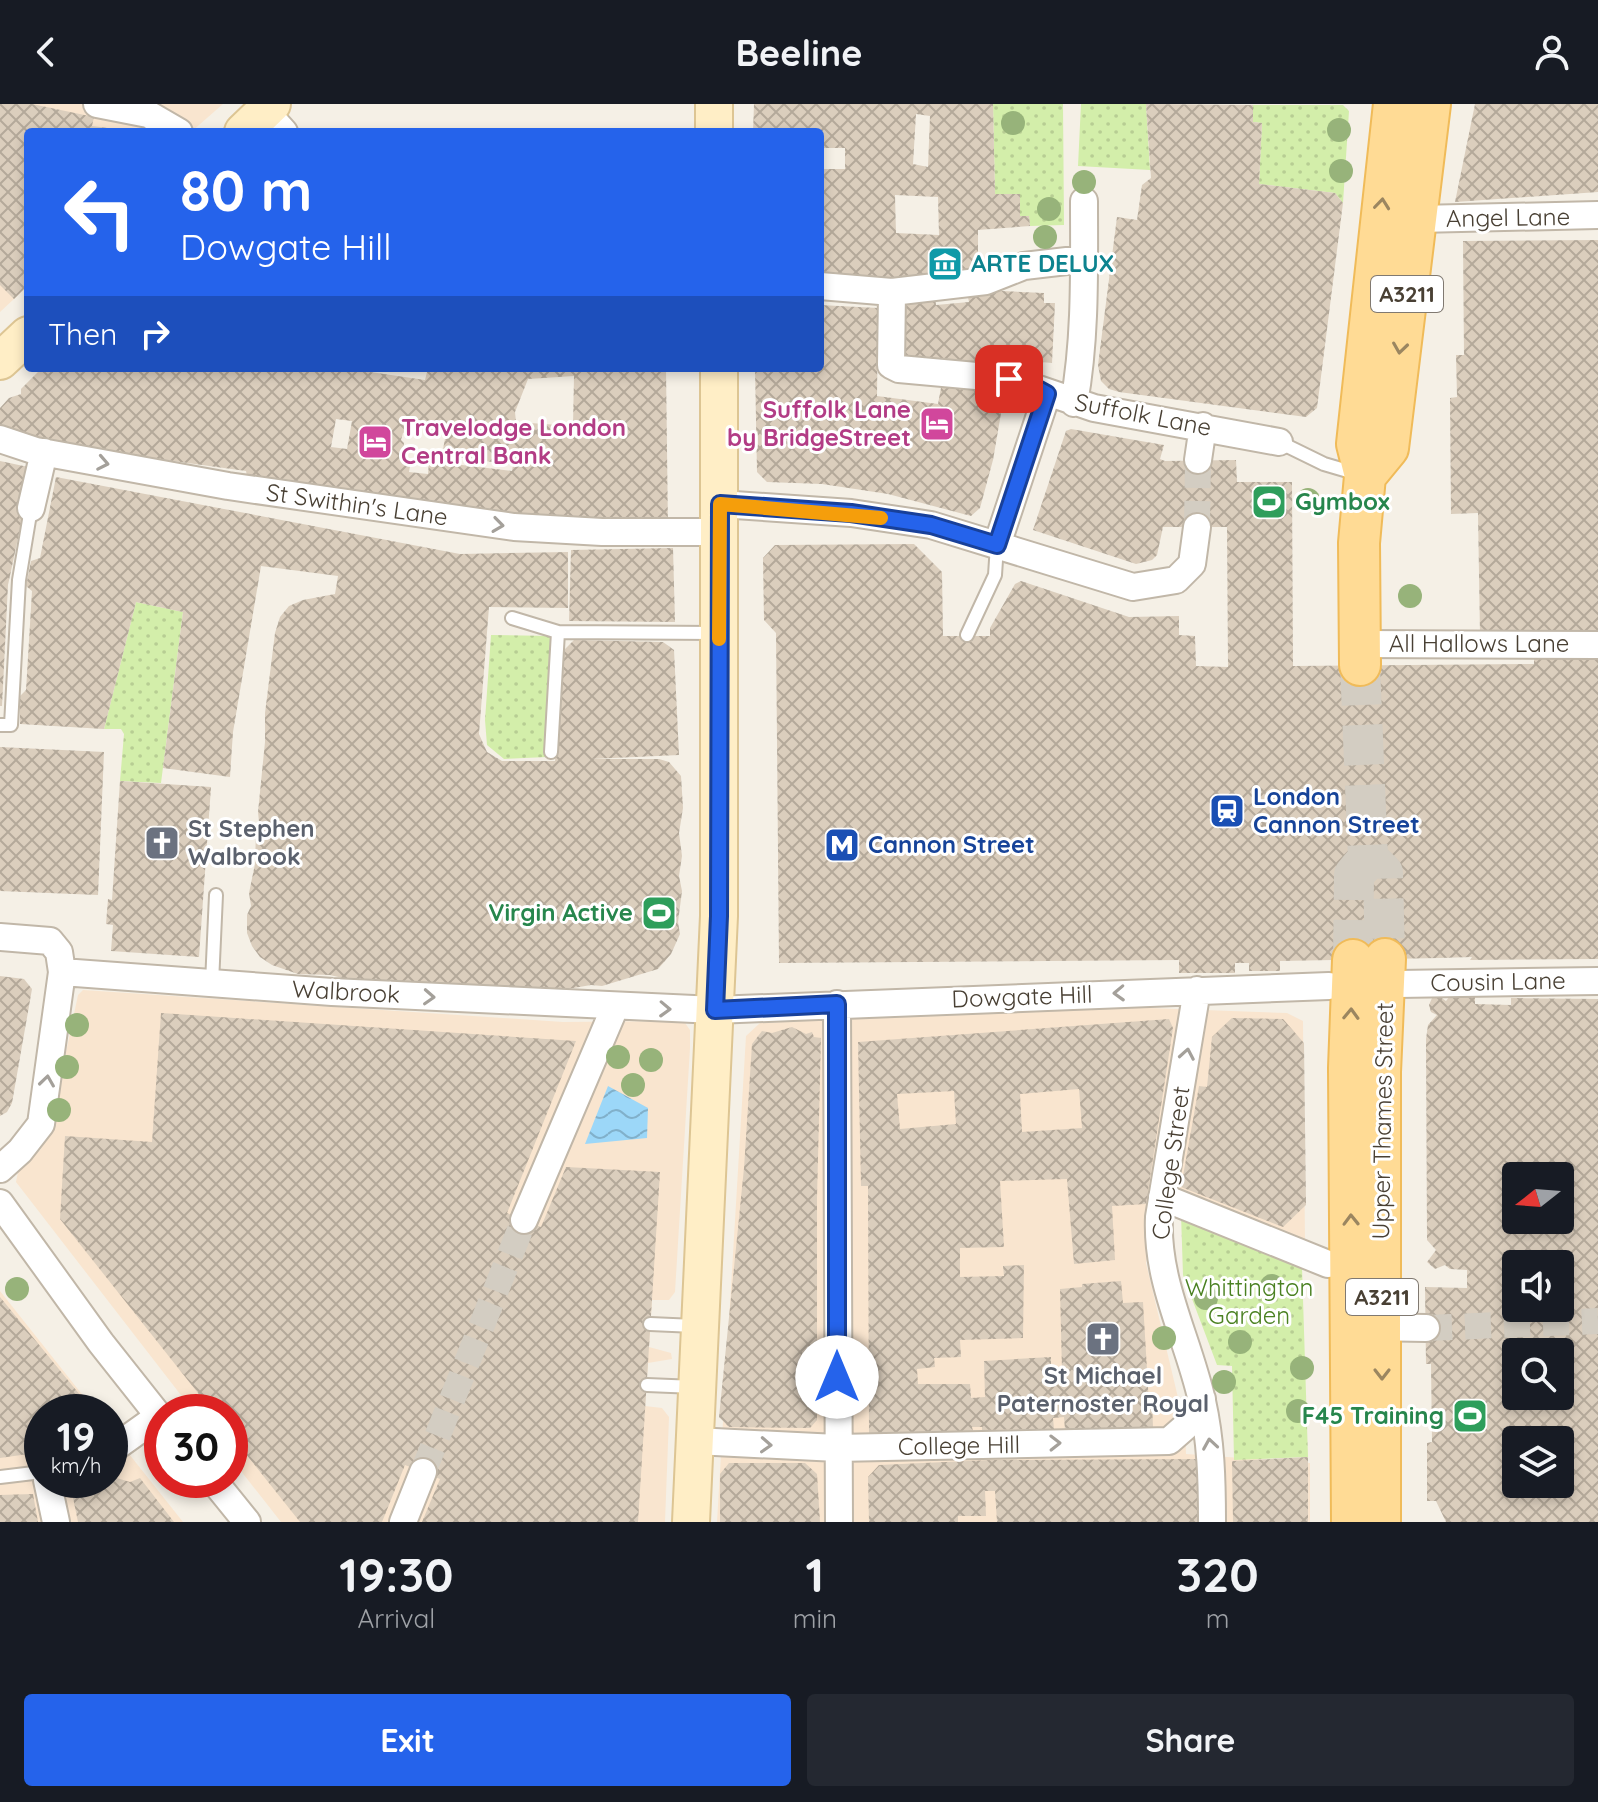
<!DOCTYPE html>
<style>
body{margin:0;font-family:Quicksand,sans-serif;background:#242831;color:#f1f3f6;height:100vh;display:flex;flex-direction:column;font-size:30px;white-space:nowrap}
*{box-sizing:border-box;margin:0}
p{font-size:26px;color:#9ea1a6}
.icon{flex:none;width:44px;height:44px;fill:none;stroke:currentColor;stroke-width:2;stroke-linecap:round;stroke-linejoin:round}
.map{position:relative;height:1418px;overflow:hidden}
.drawer{display:flex;flex-direction:column;background:#171b24;flex:1}
.drawer>*{flex:none}
.hud{position:absolute;left:24px;top:24px;width:800px;height:244px;border-radius:8px;box-shadow:0 4px 12px #0003;background:#2563eb;color:#fff;overflow:hidden}
.needle{width:52px;rotate:253deg}
.tools{position:absolute;left:1502px;top:1058px;display:grid;gap:16px}
.tools a{display:grid;place-items:center;width:72px;height:72px;border-radius:8px;background:#171b24;box-shadow:0 4px 12px #0003;font-size:40px}
.speed{position:absolute;left:24px;top:1290px;display:flex;gap:16px;font-size:40px;font-weight:700;text-align:center}
.speed>*{display:grid;place-content:center;width:104px;height:104px;border-radius:50%;background:#171b24;box-shadow:0 4px 12px #0003;line-height:1}
.speed small{font-size:20px;font-weight:400}
.speed .limit{border:12px solid #d22;background:#fff;color:#111}
.pin{position:absolute;display:grid;place-items:center;width:68px;height:68px;color:#fff;margin:-34px;border-radius:16px;box-shadow:0 4px 12px #0006}
.me{position:absolute;width:88px;margin:-44px;rotate:0deg;stroke-linejoin:round;filter:drop-shadow(0 0 6px #0008)}
.turn{display:flex;align-items:center;gap:28px;height:168px;padding:0 24px;font-size:36px}
.turn .icon{width:104px;height:104px;stroke-width:2.5}
.turn b{display:block;font-size:56px;line-height:68px}
.then{display:flex;align-items:center;height:76px;padding:0 24px;background:#0003;gap:16px;font-size:30px}
.eta{display:flex;justify-content:space-evenly;align-items:center;height:136px;text-align:center}
.eta b{font-size:48px;font-weight:700;line-height:56px}
.action{display:flex;gap:16px;margin-top:auto;padding:16px 24px}
.action a{flex:1;height:92px;border-radius:8px;background:#2563eb;color:#fff;font-size:32px;font-weight:700;line-height:92px;text-align:center}
.action a+a{background:#242831;color:#f1f3f6}
header{display:flex;justify-content:space-between;align-items:center;height:104px;padding:0 24px;background:#171b24;font-size:36px;font-weight:700}
.map>svg:first-child{display:block}
.commercial{fill:#f9e5cf}
.park{fill:url(#park-dots)}
.water{fill:url(#water-waves)}
.building{fill:url(#building-cross-hatch);fill-rule:evenodd}
.lines{fill:none;stroke-linecap:round;stroke-linejoin:round}
.street-tunnel{stroke:#d3cdc2;stroke-width:26;stroke-dasharray:26 13;stroke-linecap:butt}
.primary-tunnel{stroke:#d3cdc2;stroke-width:40;stroke-dasharray:40 20;stroke-linecap:butt}
.lane-casing{stroke:#c1b7a8;stroke-width:16}
.street-casing{stroke:#c1b7a8;stroke-width:30}
.secondary-casing{stroke:#ddc593;stroke-width:40}
.primary-casing{stroke:#f0bb59;stroke-width:44}
.lane{stroke:#fff;stroke-width:12}
.street{stroke:#fff;stroke-width:26}
.secondary{stroke:#ffeec6;stroke-width:36}
.primary{stroke:#ffdb95;stroke-width:40}
.tree{fill:#97b37a}
.oneway{stroke:#9b8660}
.oneway2{stroke:#a4a09a}
.route-casing{stroke:#184099;stroke-width:20}
.route{stroke:#2563eb;stroke-width:14}
.slow{stroke:#f59e0b;stroke-width:14}
.labels{text-anchor:middle;stroke-width:6;stroke-linejoin:round;paint-order:stroke}
.shield{fill:#fff;stroke:#807971;stroke-width:2}
.shield-label{font-size:22px;font-weight:bold;fill:#494034}
.street-label{font-size:24px;fill:#494034;stroke:#fff}
.culture-label{font-size:24px;font-weight:bold;fill:#0d838f;stroke:#fff;text-anchor:start}
.hotel-label{font-size:24px;font-weight:bold;fill:#b23c85;stroke:#fff;text-anchor:end}
.leisure-label{font-size:24px;font-weight:bold;fill:#27864d;stroke:#fff;text-anchor:end}
.transit-label{font-size:24px;font-weight:bold;fill:#164399;stroke:#fff;text-anchor:start}
.worship-label{font-size:24px;font-weight:bold;fill:#5b616d;stroke:#fff;text-anchor:start}
.park-label{font-size:24px;fill:#4a8121;stroke:#fff}
</style>
<header><svg class="icon" aria-label="back" viewBox="0 0 24 24"><path d="M15 5l-7 7 7 7"/></svg>Beeline<svg class="icon" aria-label="person" viewBox="0 0 24 24"><circle cx="12" cy="8" r="4"/><path d="M4 21q1-7 8-7t8 7"/></svg></header>
<div class="map">
<svg width="1598" height="1418" viewBox="0 0 1598 1418">
<defs>
<pattern id="park-dots" width="8" height="8" patternUnits="userSpaceOnUse" patternTransform="scale(2)"><rect width="8" height="8" fill="#d3eeaa"/><path d="M2 2h.1M6 6h.1" fill="none" stroke="#b7cd93" stroke-width="1.8" stroke-linecap="round"/></pattern>
<pattern id="water-waves" width="16" height="10" patternUnits="userSpaceOnUse" patternTransform="scale(2)"><rect width="16" height="10" fill="#9cd7f8"/><path d="M0 5q4-4 8 0t8 0" fill="none" stroke="#81b0ca"/></pattern>
<pattern id="building-cross-hatch" width="8" height="8" patternUnits="userSpaceOnUse" patternTransform="scale(2)"><rect width="8" height="8" fill="#dbcebd"/><path d="M0 0l8 8M0 8l8-8" fill="none" stroke="#b4a99a"/></pattern>
</defs>
<rect width="100%" height="100%" fill="#f5f0e6"/>
<path class="commercial" d="M0 0H223L191 28H28V182L0 208Z
M83 886 563 918 677 917 685 919 690 926V944L675 1188 669 1196H652L649 1243 671 1249 672 1255 648 1259 645 1302 662 1304 669 1313 665 1418H281L230 1353V1308H194L16 1078 18 1068 41 1045 49 1029 78 891Z
M1095 902 1287 909 1303 917 1305 1140 1157 1090 1146 1159 1185 1323 1186 1350 1310 1359V1418H717L746 932 760 919Z
M0 1187 96 1308H42V1376H110V1326L183 1418H0Z"/>
<path class="park" d="M993 0H1063L1064 121 1030 122 1029 112H1020V90H995Z
M1081 0H1146L1150 66 1078 62Z
M1253 1H1343L1349 7 1343 99 1335 89 1259 80 1262 19 1253 18Z
M136 498 183 508 161 679 120 677 124 630 121 625H104Z
M491 531 552 532 547 653 504 655 487 641 485 616Z
M1181 1110 1302 1163 1308 1353 1234 1356 1232 1262 1217 1261 1183 1171Z"/>
<path class="water" d="M608 982 648 1004 647 1034 585 1040Z"/>
<path class="building" d="M0 0H32L94 13 92 22 124 26 28 28V181L14 195 0 181Z
M754 0H993L995 90H1020V112H1029L1030 122 978 126V170L907 178 820 168V65H845V44H820V28H753ZM916 10 930 12 928 63 913 60ZM895 91 938 93 939 131 896 129Z
M1146 0 1253 1V18L1262 19 1259 80 1335 89 1343 99 1317 304 1306 313 1119 288 1109 285 1101 277 1098 261 1117 113 1137 116 1142 81 1151 74Z
M1475 0H1598V88L1455 98Z
M1598 136V531H1480L1478 409 1451 410 1450 294 1457 293 1456 251H1464L1463 137Z
M1002 187 1044 189V199H1055L1052 259 1041 258V267L903 255 902 197 935 192 936 201 969 198 967 189Z
M820 201 878 204 877 292 938 300 942 278 1005 286 993 356 980 404 971 412 888 390 822 380 767 378 757 368 755 264H820Z
M42 264H343L425 276 428 264H666L668 425 570 422 247 372 246 367 34 338 31 331 19 335 0 331V304L9 294 21 290V285ZM574 272 573 322 516 318 515 308 528 275ZM336 315 352 317 347 345 331 343ZM409 315 421 317 419 324 446 329 442 351 513 361 512 367 429 357 428 370 409 368 411 356 402 355 404 339 401 336 403 329 407 327Z
M1071 325 1164 341 1160 355 1165 357 1236 356 1237 378H1292L1293 562 1534 560V551L1598 553V855L1470 856 1472 853 1440 854 1280 857V867H1249V859H1235V869H1179V856L779 859 776 529 764 516 763 454 775 441 914 440 942 468 943 532H990V524L1015 480 1021 477 1129 513 1179 512V531L1195 532 1196 562 1228 563 1227 423H1163L1157 451 1152 456 1136 460 1033 426 1066 327Z
M0 357 33 364 8 481 2 602H0Z
M56 373 460 450 568 448V504L489 503 479 630 487 648 502 657H555L563 547 574 536 663 538 674 546 679 651 591 655H659L669 658 681 672 683 704 679 729 682 752 679 772 682 787 678 818 680 830 671 850 658 865 602 882 591 881 556 887 548 885 529 889 384 879 373 875 355 877 330 871 298 870 272 861 260 853 252 842 247 829V811L251 802 249 789 255 760 256 727 259 718 258 708 265 638V609L275 529 280 513 289 502 303 496 335 490 338 472 261 462 233 628 230 673 163 664 183 508 136 498 104 625 20 620V592L26 586 32 487 26 482 31 457 40 454Z
M673 444 675 518 569 517 571 446Z
M0 643 104 648 98 791 0 787Z
M120 677 211 683 199 853 111 847 113 821 106 820 108 795 112 796Z
M0 872 24 875 32 885 12 999 7 1008 0 1012Z
M1439 892 1446 897 1450 892H1475V900L1511 901V894L1598 895V1418H1446L1436 1397H1427V1339L1432 1338 1431 1260H1426L1425 1183 1467 1184V1166L1450 1165 1445 1161 1435 1165 1427 1158 1436 1146 1427 1136 1426 935 1428 921 1437 911 1431 908 1429 901 1432 894ZM1516 1072H1560V1116H1516ZM1516 1160H1560V1204H1516ZM1516 1248H1560V1292H1516ZM1516 1336H1560V1380H1516Z
M161 909 576 937 507 1109 541 1123 566 1063 660 1068 638 1418H422L440 1375 405 1361 382 1418H300L230 1330V1308H213L60 1115 65 1032 152 1038Z
M1232 914 1283 915 1304 939 1306 1101 1283 1123 1181 1083 1199 982 1207 983 1212 933Z
M1169 915 1173 924 1146 1100 1112 1102 1115 1156 1074 1160 1067 1075 1000 1077 1004 1143 960 1144V1173L1004 1172 1003 1162 1024 1161 1023 1234 960 1236 961 1253 934 1254 935 1263 917 1265 918 1280H970L971 1294 985 1293 984 1257 1051 1253V1268L1062 1267 1060 1185 1082 1183V1180L1121 1177 1123 1199 1143 1198 1149 1300 1152 1299 1153 1323 1065 1326 1064 1313 1053 1314 1054 1325 982 1326V1323H972L973 1327 869 1330 868 1082H861L858 938ZM1079 985 1082 1024 1022 1028 1020 990ZM954 987 956 1020 900 1025 897 990Z
M792 923 806 930 812 928 814 933 821 934 817 1093V1316L810 1324 729 1323 719 1313 744 1064 752 940 762 927 772 929Z
M0 1193 94 1308H42V1348L0 1354Z
M1308 1353V1418H1233L1232 1357Z
M1199 1355 1200 1418H997L995 1387H985L986 1412H958V1418H869L868 1373 879 1361 990 1356Z
M729 1359H805L817 1370 820 1418H720V1370Z
M110 1372 130 1378 140 1374 174 1418H78L70 1379 110 1376Z
M33 1390 38 1418H0V1391Z"/>
<g class="lines">
<path class="street-tunnel" d="M1197 423 1198 356
M1426 1224 1598 1217
M423 1368 524 1116"/>
<path class="primary-tunnel" d="M1360 561 1368 754 1383 769 1385 855
M1353 856 1354 771 1368 754"/>
<defs>
<path id="lane" d="M1279 338 1324 360 1358 370
M512 514 558 528 716 529
M967 531 995 471 997 441
M0 621H11L19 476 31 404
M551 648 558 528
M212 879 216 791
M650 1220 695 1222
M647 1281 695 1283
M0 1373 42 1368"/>
<path id="street" d="M97 0 148 10 179 28
M265 7 284 28
M1418 115 1598 111
M820 182 892 188 986 177 1024 162 1084 155
M892 188 891 261 899 265 1009 275 1094 304 1279 338
M1074 299C1086 233 1084 163 1084 97
M0 335 36 347 228 382 514 423 602 428H720
M1198 356 1203 322
M720 400 851 409 931 421 1133 483 1176 476 1192 460 1197 423
M31 404 44 348
M997 441 1047 290
M1359 540 1598 541
M0 833 50 837 59 848 62 868 41 1020 20 1047 0 1065
M62 868 332 888 715 906 1329 882
M1398 880 1598 877
M1197 886 1159 1113C1156 1179 1188 1234 1202 1297 1211 1337 1212 1376 1212 1418
M837 900 839 1418
M1162 1093 1328 1160
M0 1099 101 1239 162 1316
M524 1116 615 903
M1367 1223 1426 1224
M695 1337 837 1344 1169 1337 1185 1323 1202 1295
M110 1347 159 1312
M47 1376 56 1418
M213 1376 247 1418
M403 1418 423 1368"/>
<path id="secondary" d="M714 0V28
M243 28 272 0
M0 257 28 231
M691 1418 719 812V264"/>
<path id="primary" d="M1365 372 1388 344 1430 0
M1360 561 1359 439 1365 372 1357 340 1394 0
M1352 1418 1349 964 1353 856
M1380 1418V968L1385 855"/>
</defs>
<use href="#lane" class="lane-casing"/>
<use href="#street" class="street-casing"/>
<use href="#secondary" class="secondary-casing"/>
<use href="#primary" class="primary-casing"/>
<use href="#lane" class="lane"/>
<use href="#street" class="street"/>
<use href="#secondary" class="secondary"/>
<use href="#primary" class="primary"/>
</g>
<g class="tree">
<circle cx="1013" cy="19" r="12"/>
<circle cx="1339" cy="26" r="12"/>
<circle cx="1341" cy="67" r="12"/>
<circle cx="1084" cy="78" r="12"/>
<circle cx="1049" cy="105" r="12"/>
<circle cx="1045" cy="133" r="12"/>
<circle cx="1308" cy="396" r="12"/>
<circle cx="1410" cy="492" r="12"/>
<circle cx="77" cy="921" r="12"/>
<circle cx="618" cy="953" r="12"/>
<circle cx="651" cy="956" r="12"/>
<circle cx="67" cy="963" r="12"/>
<circle cx="633" cy="981" r="12"/>
<circle cx="59" cy="1006" r="12"/>
<circle cx="1272" cy="1182" r="12"/>
<circle cx="17" cy="1185" r="12"/>
<circle cx="1206" cy="1194" r="12"/>
<circle cx="1164" cy="1234" r="12"/>
<circle cx="1240" cy="1238" r="12"/>
<circle cx="1302" cy="1264" r="12"/>
<circle cx="1224" cy="1278" r="12"/>
<circle cx="1298" cy="1307" r="12"/>
</g>
<defs><path id="oneway-chevron" d="M-2-3.5L2.5 0L-2 3.5" fill="none" stroke-width="1.6" stroke-linecap="round" stroke-linejoin="round" transform="scale(2)"/></defs>
<g class="oneway">
<use href="#oneway-chevron" transform="translate(1382 100) rotate(-84)"/>
<use href="#oneway-chevron" transform="translate(1400 244) rotate(98)"/>
<use href="#oneway-chevron" transform="translate(1351 910) rotate(-88)"/>
<use href="#oneway-chevron" transform="translate(1351 1116) rotate(-91)"/>
<use href="#oneway-chevron" transform="translate(1382 1270) rotate(90)"/>
</g>
<g class="oneway2">
<use href="#oneway-chevron" transform="translate(103 359) rotate(11)"/>
<use href="#oneway-chevron" transform="translate(498 421) rotate(8)"/>
<use href="#oneway-chevron" transform="translate(1119 889) rotate(178)"/>
<use href="#oneway-chevron" transform="translate(429 893) rotate(3)"/>
<use href="#oneway-chevron" transform="translate(665 905) rotate(2)"/>
<use href="#oneway-chevron" transform="translate(1187 950) rotate(-80)"/>
<use href="#oneway-chevron" transform="translate(47 977) rotate(-82)"/>
<use href="#oneway-chevron" transform="translate(1055 1339) rotate(-1)"/>
<use href="#oneway-chevron" transform="translate(1210 1340) rotate(-99)"/>
<use href="#oneway-chevron" transform="translate(766 1341) rotate(3)"/>
</g>
<g class="lines">
<defs>
<path id="route" d="M837 1273V900L715 906 719 812 720 400 851 409 931 421 997 441 1047 290 1025 278 1009 275"/>
</defs>
<use href="#route" class="route-casing"/>
<use href="#route" class="route"/>
<path class="slow" d="M719 535 720 400 881 414"/>
</g>
<defs>
<symbol id="museum-square" viewBox="-11 -11 22 22"><rect x="-9" y="-9" width="18" height="18" rx="4" fill="#0f9aa8" stroke="#fff"/><path d="M0-6L6-3V-2H-6V-3ZM-5-1h2V3h-2ZM-1-1h2V3h-2ZM3-1h2V3H3ZM-6 4H6V6H-6Z" fill="#fff"/></symbol>
<symbol id="hotel-square" viewBox="-11 -11 22 22"><rect x="-9" y="-9" width="18" height="18" rx="4" fill="#d1479c" stroke="#fff"/><path d="M-6-4.5h1.5V1H6V5H4.5V3h-9V5H-6ZM-4 0a1.8 1.8 0 1 1 3.6 0ZM.5 0V-2.5h3Q6-2.5 6 0Z" fill="#fff"/></symbol>
<symbol id="stadium-square" viewBox="-11 -11 22 22"><rect x="-9" y="-9" width="18" height="18" rx="4" fill="#2e9e5b" stroke="#fff"/><path d="M0-5a6.5 5 0 1 0 0 10a6.5 5 0 1 0 0-10ZM-3.5-1.8h7v3.6h-7Z" fill="#fff"/></symbol>
<symbol id="station-square" viewBox="-11 -11 22 22"><rect x="-9" y="-9" width="18" height="18" rx="4" fill="#1a4fb4" stroke="#fff"/><path d="M-3-6H3Q5-6 5-4V2Q5 4 3 4L4.5 6H3L1.5 4h-3L-3 6H-4.5L-3 4Q-5 4-5 2V-4Q-5-6-3-6ZM-3.5-4v3h7v-3ZM-3.5 1v1.5H-2V1ZM2 1v1.5H3.5V1Z" fill="#fff"/></symbol>
<symbol id="church-square" viewBox="-11 -11 22 22"><rect x="-9" y="-9" width="18" height="18" rx="4" fill="#6b7280" stroke="#fff"/><path d="M-1.2-6h2.4v3.5h3.3v2.4h-3.3V6h-2.4V-.1h-3.3v-2.4h3.3Z" fill="#fff"/></symbol>
<symbol id="metro-square" viewBox="-11 -11 22 22"><rect x="-9" y="-9" width="18" height="18" rx="4" fill="#1a4fb4" stroke="#fff"/><path d="M-5.5 5V-5H-3L0 0L3-5H5.5V5H3V-.5L0 4L-3-.5V5Z" fill="#fff"/></symbol>
</defs>
<g fill-rule="evenodd">
<use href="#museum-square" x="925" y="140" width="40" height="40"/>
<use href="#hotel-square" x="917" y="300" width="40" height="40"/>
<use href="#hotel-square" x="355" y="318" width="40" height="40"/>
<use href="#stadium-square" x="1249" y="378" width="40" height="40"/>
<use href="#station-square" x="1207" y="687" width="40" height="40"/>
<use href="#church-square" x="142" y="719" width="40" height="40"/>
<use href="#metro-square" x="822" y="721" width="40" height="40"/>
<use href="#stadium-square" x="639" y="789" width="40" height="40"/>
<use href="#church-square" x="1083" y="1215" width="40" height="40"/>
<use href="#stadium-square" x="1450" y="1292" width="40" height="40"/>
</g>
<g class="labels">
<g class="shield">
<rect x="1371" y="172" width="72" height="36" rx="6"/>
<rect x="1346" y="1175" width="72" height="36" rx="6"/>
</g>
<g class="shield-label">
<text x="1407" y="198">A3211</text>
<text x="1382" y="1201">A3211</text>
</g>
<g class="street-label">
<text transform="translate(1508 114) rotate(-1)" y="8">Angel Lane</text>
<text transform="translate(1143 311) rotate(11)" y="8">Suffolk Lane</text>
<text transform="translate(357 401) rotate(8)" y="8">St Swithin's Lane</text>
<text x="1479" y="548">All Hallows Lane</text>
<text transform="translate(1498 878) rotate(-1)" y="8">Cousin Lane</text>
<text transform="translate(346 888) rotate(3)" y="8">Walbrook</text>
<text transform="translate(1022 893) rotate(-2)" y="8">Dowgate Hill</text>
<text transform="translate(1383 1017) rotate(-89)" y="8">Upper Thames Street</text>
<text transform="translate(1171 1059) rotate(-82)" y="8">College Street</text>
<text transform="translate(959 1342) rotate(-1)" y="8">College Hill</text>
</g>
<g class="culture-label">
<text x="971" y="168">ARTE DELUX</text>
</g>
<g class="hotel-label">
<text x="911" y="314">Suffolk Lane<tspan x="911" dy="28">by BridgeStreet</tspan></text>
<text x="401" y="332" text-anchor="start">Travelodge London<tspan x="401" dy="28">Central Bank</tspan></text>
</g>
<g class="leisure-label">
<text x="1295" y="406" text-anchor="start">Gymbox</text>
<text x="633" y="817">Virgin Active</text>
<text x="1444" y="1320">F45 Training</text>
</g>
<g class="transit-label">
<text x="1253" y="701">London<tspan x="1253" dy="28">Cannon Street</tspan></text>
<text x="868" y="749">Cannon Street</text>
</g>
<g class="worship-label">
<text x="188" y="733">St Stephen<tspan x="188" dy="28">Walbrook</tspan></text>
<text x="1103" y="1280" text-anchor="middle">St Michael<tspan x="1103" dy="28">Paternoster Royal</tspan></text>
</g>
<g class="park-label">
<text x="1249" y="1192">Whittington<tspan x="1249" dy="28">Garden</tspan></text>
</g>
</g>
</svg>
<div class="tools">
<a><svg class="needle" viewBox="-14 -14 28 28"><path d="M0-13l5 13h-10z" fill="#e53935"/><path d="M0 13l5-13h-10z" fill="#9ea1a6"/></svg></a>
<a><svg class="icon" aria-label="sound" viewBox="0 0 24 24"><path d="M4 9h4l5-4v14l-5-4H4zM17 9q2 3 0 6"/></svg></a>
<a><svg class="icon" aria-label="search" viewBox="0 0 24 24"><circle cx="10" cy="10" r="6"/><path d="M15 15l6 6"/></svg></a>
<a><svg class="icon" aria-label="layers" viewBox="0 0 24 24"><path d="M12 4l9 5-9 5-9-5zM3 14l9 5 9-5"/></svg></a>
</div>
<div class="speed"><div>19<small>km/h</small></div><div class="limit">30</div></div>
<div class="pin" style="left:1009px;top:275px;background:#d93025"><svg class="icon" aria-label="arrive" viewBox="0 0 24 24"><path d="M6 21V4h12l-3 4 3 4H6"/></svg></div>
<svg class="me" style="left:837px;top:1273px" viewBox="-20 -20 40 40"><circle r="19" fill="#fff"/><path d="M0-13L10 11 0 6-10 11z" fill="#2563eb"/></svg>
<div class="hud">
<div class="turn"><svg class="icon" aria-label="left" viewBox="0 0 24 24"><path d="M17 20v-9H6M10 6l-5 5 5 5"/></svg><div><b>80 m</b>Dowgate Hill</div></div>
<div class="then">Then<svg class="icon" aria-label="right" viewBox="0 0 24 24"><path d="M7 20v-9h11M14 6l5 5-5 5"/></svg></div>
</div>
</div>
<section class="drawer">
<div class="eta">
<div><b>19:30</b><p>Arrival</p></div>
<div><b>1</b><p>min</p></div>
<div><b>320</b><p>m</p></div>
</div>
<div class="action"><a>Exit</a><a>Share</a></div>
</section>
